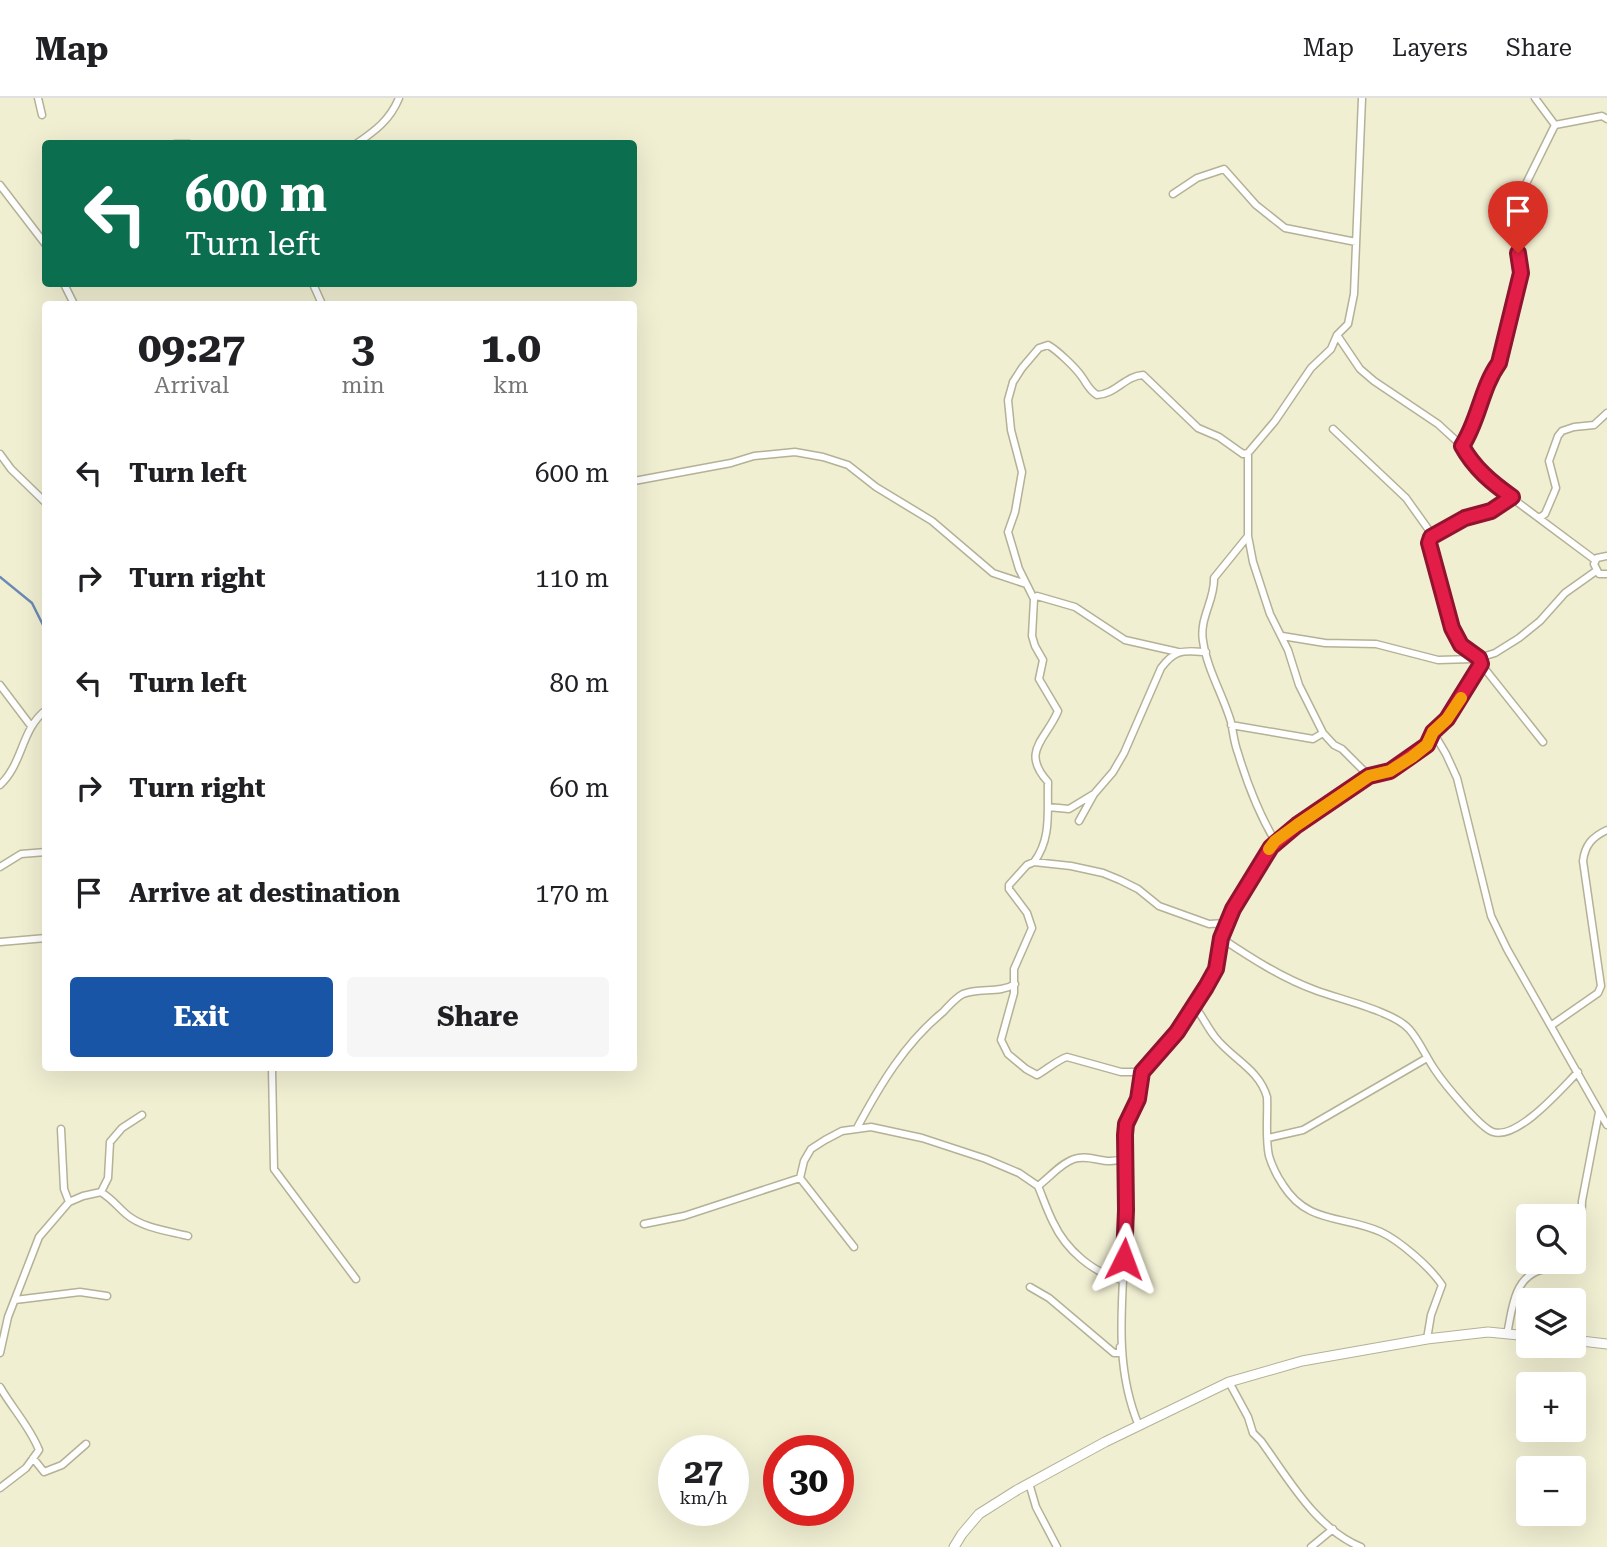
<!DOCTYPE html>
<meta charset="utf-8">
<style>
body{margin:0;font-family:"Roboto Serif",serif;background:#f6f6f6;color:#202124;height:100vh;display:flex;flex-direction:column;font-size:26px;white-space:nowrap}
*{box-sizing:border-box;margin:0}
p{font-size:23px;color:#757577}
.icon{flex:none;width:38px;height:38px;fill:none;stroke:currentColor;stroke-width:2;stroke-linecap:round;stroke-linejoin:round}
.map{position:relative;flex:1;overflow:hidden}
.panel{position:absolute;left:42px;top:203px;width:595px;height:770px;display:flex;flex-direction:column;background:#fff;border-radius:7px;box-shadow:0 7px 28px #0002}
.panel>*{flex:none}
.banner{position:absolute;left:42px;top:42px;width:595px;height:147px;border-radius:7px;box-shadow:0 7px 28px #0002;background:#0b6e4f;color:#fff;overflow:hidden}
.buttons{position:absolute;left:1516px;top:1106px;display:grid;gap:14px}
.buttons a{display:grid;place-items:center;width:70px;height:70px;border-radius:7px;background:#fff;box-shadow:0 7px 28px #0002;font-size:35px}
.speed{position:absolute;left:658px;top:1337px;display:flex;gap:14px;font-size:35px;font-weight:700;text-align:center}
.speed>*{display:grid;place-content:center;width:91px;height:91px;border-radius:50%;background:#fff;box-shadow:0 7px 28px #0002;line-height:1}
.speed small{font-size:18px;font-weight:400}
.speed .limit{border:10px solid #d22;background:#fff;color:#111}
.pin{position:absolute;display:grid;place-items:center;width:60px;height:60px;color:#fff;margin:-72px -30px;border-radius:50% 50% 50% 0;rotate:-45deg;box-shadow:0 0 7px #0007}
.pin .icon{rotate:45deg}
.me{position:absolute;width:77px;margin:-38px;rotate:3deg;stroke-linejoin:round;filter:drop-shadow(0 0 5px #0008)}
.turn{display:flex;align-items:center;gap:24px;height:147px;padding:0 28px;font-size:32px}
.turn .icon{width:91px;height:91px;stroke-width:2.5}
.turn b{display:block;font-size:49px;line-height:60px}
.eta{display:flex;justify-content:space-evenly;align-items:center;height:119px;text-align:center}
.eta b{font-size:42px;font-weight:700;line-height:49px}
.action{display:flex;gap:14px;margin-top:auto;padding:14px 28px}
.action a{flex:1;height:80px;border-radius:7px;background:#1955a6;color:#fff;font-size:28px;font-weight:700;line-height:80px;text-align:center}
.action a+a{background:#f6f6f6;color:#202124}
ul{padding:0;list-style:none}
li{display:flex;align-items:center;gap:21px;height:105px;padding:0 28px}
li div{flex:1}
li b{display:block;font-size:26px}
li em{font-style:normal}
header{display:flex;align-items:center;gap:42px;box-sizing:border-box;height:98px;padding:0 35px;background:#fff;border-bottom:2px solid #e0e0e0}
header strong{font-size:33px}
nav{display:flex;gap:38px;margin-inline-start:auto;font-size:24px}
.map>svg:first-child{display:block}
.lines{fill:none;stroke-linecap:round;stroke-linejoin:round}
.stream{stroke:#6d8ab4;stroke-width:2.5}
.street-casing{stroke:#b4b196;stroke-width:9}
.secondary-casing{stroke:#b4b196;stroke-width:11}
.street{stroke:#fff;stroke-width:6}
.secondary{stroke:#fff;stroke-width:9}
.route-casing{stroke:#92132f;stroke-width:18}
.route{stroke:#e11d48;stroke-width:12}
.slow{stroke:#f59e0b;stroke-width:12}
</style>
<header>
<strong>Map</strong>
<nav><a>Map</a><a>Layers</a><a>Share</a></nav>
</header>
<div class="map">
<svg width="1607" height="1449" viewBox="0 0 1607 1449">
<rect width="100%" height="100%" fill="#f1efd2"/>
<g class="lines">
<path class="stream" d="M0 479 32 505 46 533"/>
<defs>
<path id="street" d="M38 0 42 17
M1362 0 1354 196 1348 226 1337 237 1360 271 1374 283 1438 326 1462 348 1470 362 1493 386 1595 462
M1535 0 1555 27
M175 46H189
M356 46C375 33 390 22 399 0
M0 87 46 147
M1173 96 1197 80 1224 71 1256 107 1285 130 1356 144
M64 186 74 206
M313 186 322 206
M1337 237 1331 251 1311 270 1275 323 1248 355V438L1253 464 1270 516 1288 552 1299 587 1323 635 1334 647 1342 651 1369 678
M1333 331 1406 400 1431 435 1430 440
M1462 348C1479 322 1481 290 1499 265L1521 175 1511 116 1555 27 1602 18 1607 21
M0 356 11 371 46 405
M634 383 731 365 754 358 795 354 823 359 848 367 876 389 932 423 993 475 1026 486
M1539 420 1545 416 1554 395 1556 390 1549 363 1558 338 1562 333 1574 329 1594 327 1607 315
M1248 438 1214 480C1215 502 1199 520 1203 543 1207 571 1223 597 1231 624 1233 633 1234 645 1238 655 1247 685 1259 716 1275 743
M1607 458 1597 460 1594 466 1599 476H1607
M1034 501 1019 471 1008 434 1015 414 1022 374 1011 332 1008 302 1013 284 1022 270 1039 250 1048 247C1057 252 1076 270 1082 279 1087 286 1089 292 1097 297 1116 296 1125 278 1143 277L1198 330 1219 339 1243 356 1248 355
M1282 538 1325 545 1376 546 1438 562 1473 561 1474 558
M1479 560C1445 547 1437 477 1429 445L1431 439 1465 420 1491 413 1512 399
M1481 566 1543 644
M0 587 31 628
M1231 627 1313 641 1323 635
M1433 634 1446 656 1457 680 1491 818 1507 851 1607 1027
M0 687C23 666 21 631 46 612
M1048 709 1069 711 1092 697
M1079 723 1094 696 1113 674 1124 655 1161 570C1176 550 1184 553 1206 554
M1034 764C1052 740 1047 713 1048 684 1020 653 1046 642 1058 613L1039 581 1043 562 1035 548 1032 538 1034 501 1037 498 1075 509 1125 542 1178 554
M0 769 21 756 46 754
M1221 840C1251 860 1282 880 1315 892 1338 901 1393 913 1409 931 1419 942 1426 959 1435 972 1443 984 1480 1030 1493 1034 1518 1042 1562 990 1578 974
M0 844 46 840
M1193 906C1202 917 1207 929 1215 939 1232 961 1259 971 1267 999 1268 1018 1265 1039 1269 1058 1272 1068 1277 1078 1283 1087 1308 1127 1344 1117 1381 1134 1400 1143 1430 1169 1442 1187L1431 1217 1427 1241
M1552 927 1598 895 1601 888 1583 763C1585 747 1592 739 1607 732
M272 970 274 1071 356 1181
M1142 974H1121L1067 959C1059 961 1046 972 1037 977L1026 971 1008 956 1001 942 1014 895V871L1032 830 1027 815 1009 791V787L1027 767 1034 764 1071 768 1103 775 1120 782 1138 791 1159 808 1209 826 1227 825
M857 1030C880 987 905 945 943 914 949 908 955 900 963 896 980 889 999 896 1015 886
M61 1031 64 1091 69 1104
M1268 1040 1303 1032 1427 960
M1038 1088C1043 1100 1047 1112 1053 1124 1066 1152 1093 1175 1122 1182
M101 1094 108 1080 110 1044 122 1030 142 1017
M644 1126 684 1118 800 1080
M854 1149 800 1080 804 1063 811 1051 825 1042 842 1033 871 1029 922 1040 986 1061 1019 1075 1038 1088C1049 1080 1061 1065 1074 1061 1091 1055 1105 1069 1125 1060
M1573 1155 1581 1131 1582 1103 1599 1014
M1030 1189 1049 1200 1114 1255H1120V1249
M15 1202 80 1194 107 1198
M1507 1236C1512 1214 1513 1182 1538 1173 1549 1169 1559 1171 1569 1164
M0 1255 8 1219 39 1139 69 1104 83 1098 101 1094C113 1102 116 1107 126 1116 142 1130 168 1133 188 1138
M1229 1284 1248 1319 1253 1335 1261 1343C1288 1380 1316 1431 1361 1449
M0 1289C12 1310 30 1329 39 1352L26 1370 0 1390
M1139 1328C1114 1269 1122 1208 1125 1146 1128 1110 1124 1074 1125 1037L1126 1026 1138 1001 1142 974 1177 934 1206 889 1216 871 1221 840 1233 811 1271 749 1297 727 1369 678 1390 673 1427 647 1433 634 1447 621 1481 566 1479 560 1495 555 1519 540 1540 523 1565 495 1596 473
M33 1360 44 1374 62 1367 86 1346
M1029 1385 1036 1409 1057 1449
M1311 1449 1333 1431"/>
<path id="secondary" d="M1573 1242 1607 1246
M954 1449 962 1436 979 1416 1017 1392 1105 1344 1229 1284 1302 1263 1427 1241 1488 1234 1528 1238"/>
</defs>
<use href="#street" class="street-casing"/>
<use href="#secondary" class="secondary-casing"/>
<use href="#street" class="street"/>
<use href="#secondary" class="secondary"/>
</g>
<g class="lines">
<defs>
<path id="route" d="M1124 1161 1126 1112 1125 1037 1126 1026 1138 1001 1142 974 1177 934 1206 889 1216 871 1221 840 1233 811 1271 749 1297 727 1369 678 1390 673 1427 647 1433 634 1447 621 1481 566 1479 560 1461 547 1452 530 1429 445 1431 439 1465 420 1491 413 1512 399C1492 385 1474 370 1462 348 1479 322 1481 290 1499 265L1521 175 1518 155"/>
</defs>
<use href="#route" class="route-casing"/>
<use href="#route" class="route"/>
<path class="slow" d="M1269 751 1275 743 1297 727 1369 678 1390 673 1412 659 1427 647 1433 634 1447 621 1461 600"/>
</g>
</svg>
<div class="buttons">
<a><svg class="icon" aria-label="search" viewBox="0 0 24 24"><circle cx="10" cy="10" r="6"/><path d="M15 15l6 6"/></svg></a>
<a><svg class="icon" aria-label="layers" viewBox="0 0 24 24"><path d="M12 4l9 5-9 5-9-5zM3 14l9 5 9-5"/></svg></a>
<a>+</a>
<a>−</a>
</div>
<div class="speed"><div>27<small>km/h</small></div><div class="limit">30</div></div>
<div class="pin" style="left:1518px;top:155px;background:#d93025"><svg class="icon" aria-label="arrive" viewBox="0 0 24 24"><path d="M6 21V4h12l-3 4 3 4H6"/></svg></div>
<svg class="me" style="left:1124px;top:1161px" viewBox="-20 -20 40 40"><path d="M0-17L14 15 0 8-14 15z" fill="#e11d48" stroke="#fff" stroke-width="4"/></svg>
<div class="banner">
<div class="turn"><svg class="icon" aria-label="left" viewBox="0 0 24 24"><path d="M17 20v-9H6M10 6l-5 5 5 5"/></svg><div><b>600 m</b>Turn left</div></div>
</div>
<section class="panel">
<div class="eta">
<div><b>09:27</b><p>Arrival</p></div>
<div><b>3</b><p>min</p></div>
<div><b>1.0</b><p>km</p></div>
</div>
<ul>
<li><svg class="icon" aria-label="left" viewBox="0 0 24 24"><path d="M17 20v-9H6M10 6l-5 5 5 5"/></svg><div><b>Turn left</b></div><em>600 m</em></li>
<li><svg class="icon" aria-label="right" viewBox="0 0 24 24"><path d="M7 20v-9h11M14 6l5 5-5 5"/></svg><div><b>Turn right</b></div><em>110 m</em></li>
<li><svg class="icon" aria-label="left" viewBox="0 0 24 24"><path d="M17 20v-9H6M10 6l-5 5 5 5"/></svg><div><b>Turn left</b></div><em>80 m</em></li>
<li><svg class="icon" aria-label="right" viewBox="0 0 24 24"><path d="M7 20v-9h11M14 6l5 5-5 5"/></svg><div><b>Turn right</b></div><em>60 m</em></li>
<li><svg class="icon" aria-label="arrive" viewBox="0 0 24 24"><path d="M6 21V4h12l-3 4 3 4H6"/></svg><div><b>Arrive at destination</b></div><em>170 m</em></li>
</ul>
<div class="action"><a>Exit</a><a>Share</a></div>
</section>
</div>
